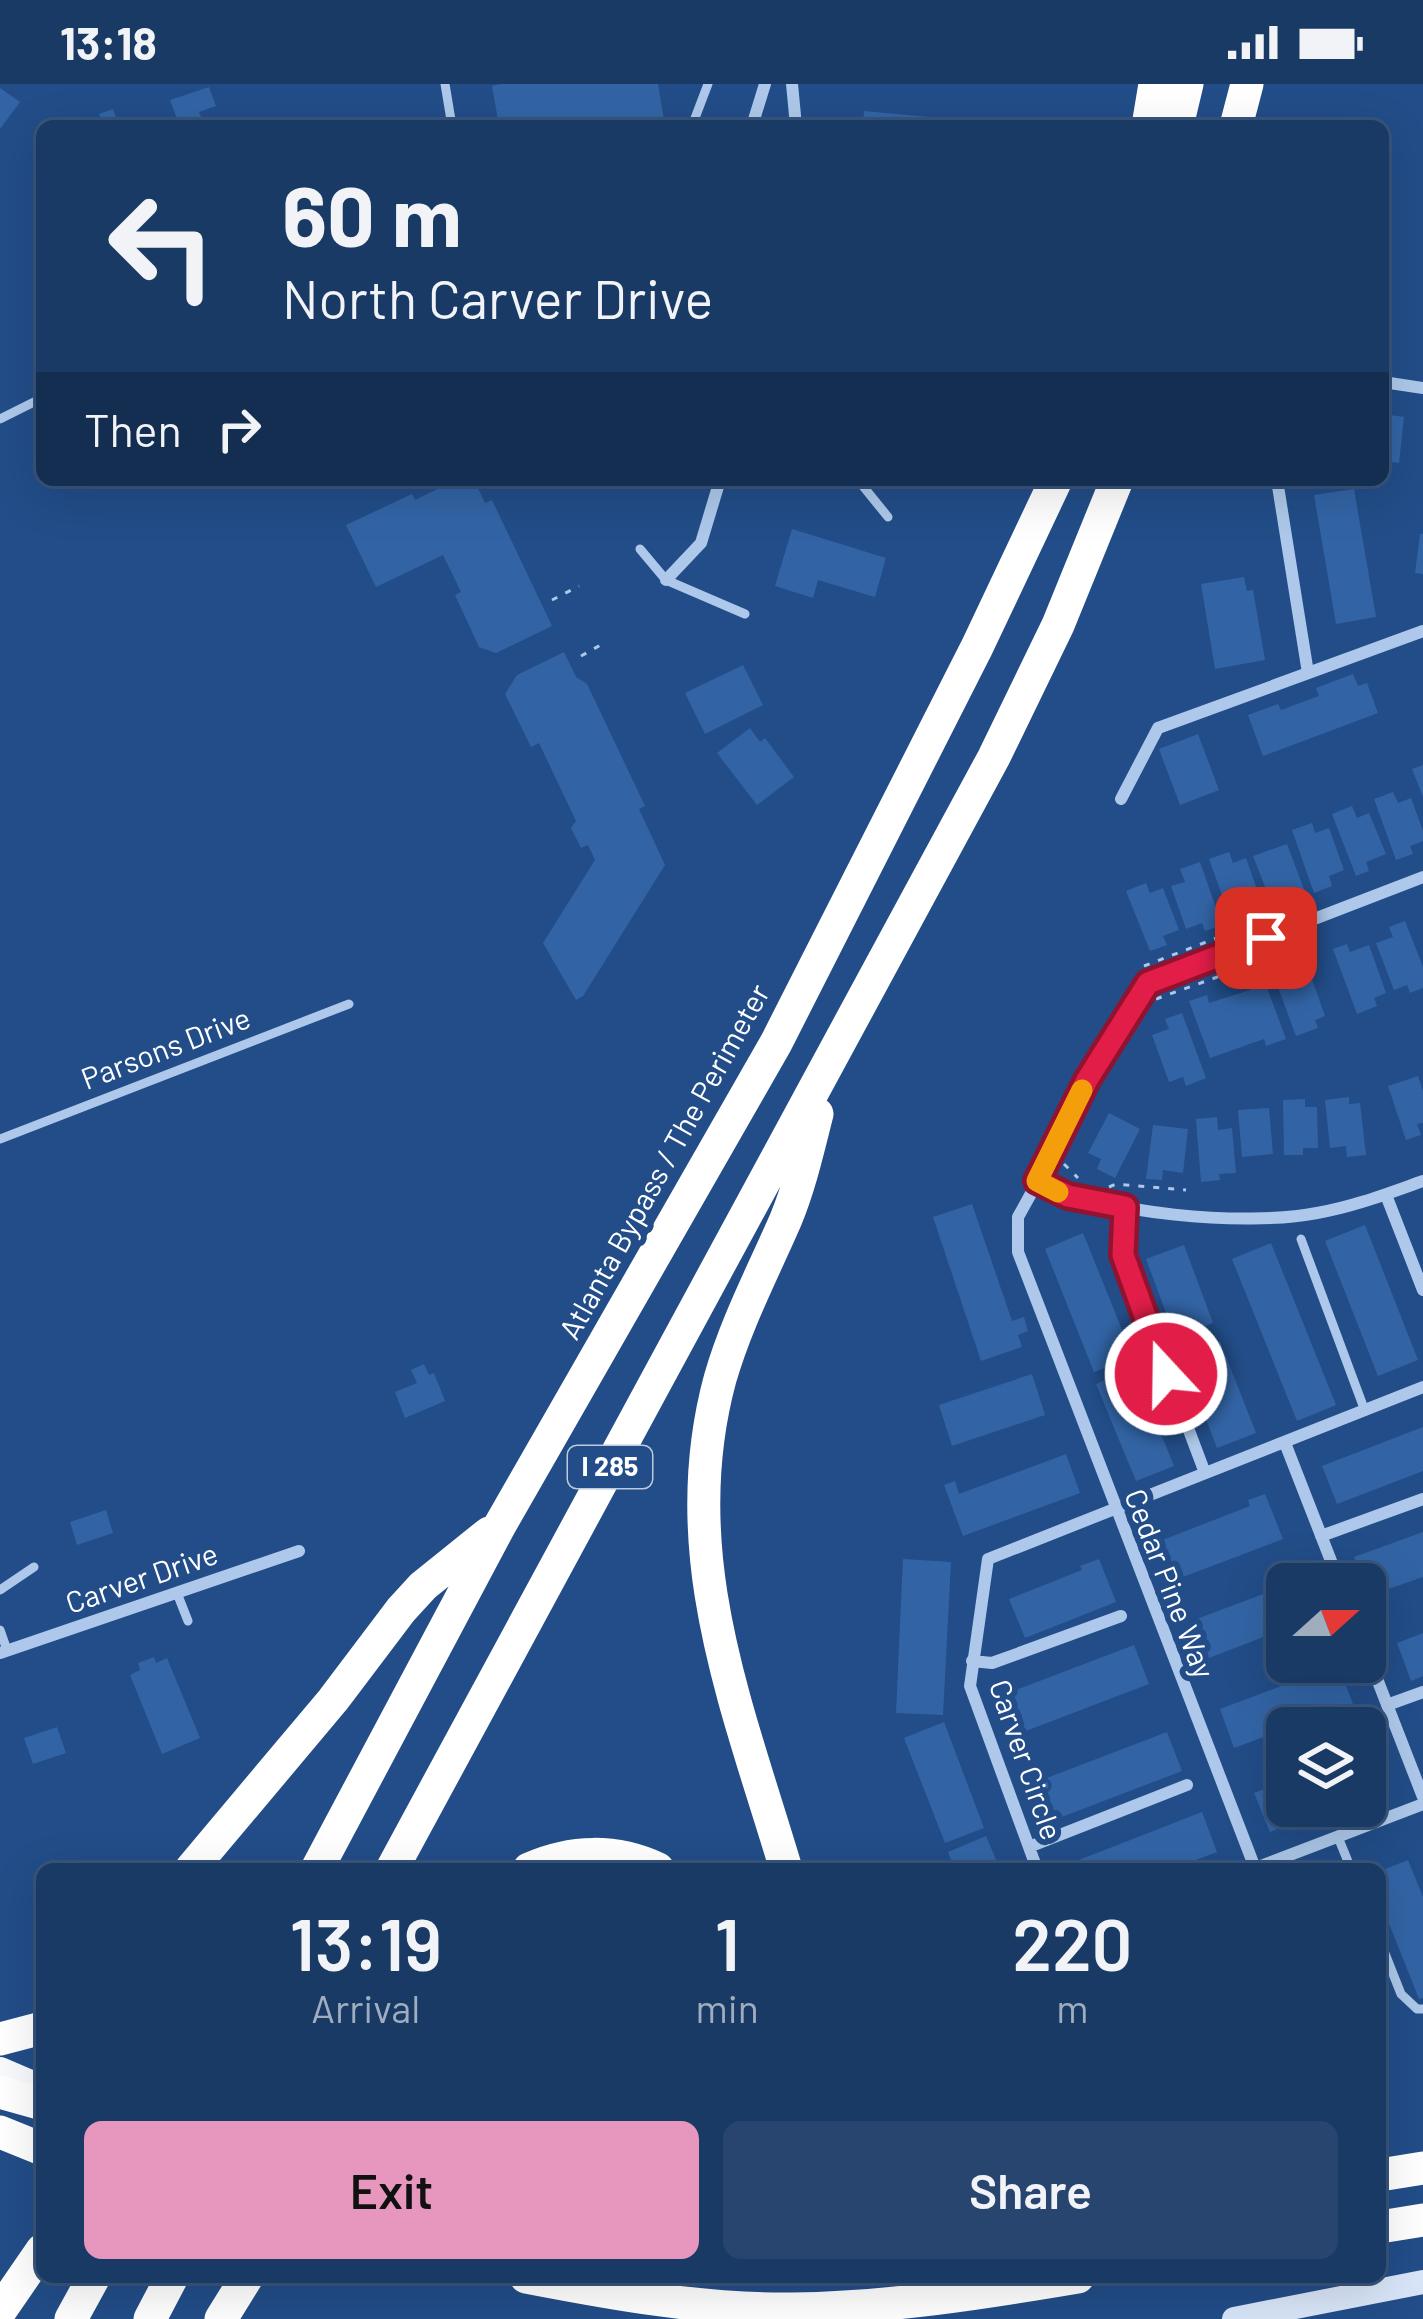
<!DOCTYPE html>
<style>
body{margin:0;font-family:Barlow,sans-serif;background:#27456f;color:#f1f3f6;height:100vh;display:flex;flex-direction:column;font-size:45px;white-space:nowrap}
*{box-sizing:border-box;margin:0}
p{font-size:39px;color:#9fadbf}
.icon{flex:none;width:66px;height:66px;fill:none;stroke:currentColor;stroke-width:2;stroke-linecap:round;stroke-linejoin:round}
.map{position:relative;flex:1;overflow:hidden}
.sheet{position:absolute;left:36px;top:1779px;width:1350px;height:420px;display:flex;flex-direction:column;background:#1a3a66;border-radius:18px;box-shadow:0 12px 48px #0002,0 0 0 3px #38547a}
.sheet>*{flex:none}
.guide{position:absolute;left:36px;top:36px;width:1353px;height:366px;border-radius:18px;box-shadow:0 12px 48px #0002,0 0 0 3px #38547a;background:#1a3a66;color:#f1f3f6;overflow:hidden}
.needle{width:78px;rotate:69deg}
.buttons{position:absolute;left:1266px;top:1479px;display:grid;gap:24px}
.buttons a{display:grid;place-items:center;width:120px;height:120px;border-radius:18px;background:#1a3a66;box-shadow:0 12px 48px #0002,0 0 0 3px #38547a;font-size:60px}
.pin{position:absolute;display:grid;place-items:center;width:102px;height:102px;color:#fff;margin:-51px;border-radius:24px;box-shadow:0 6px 18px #0006}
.me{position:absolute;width:132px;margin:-66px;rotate:339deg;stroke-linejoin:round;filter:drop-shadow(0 0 9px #0008)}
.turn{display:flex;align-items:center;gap:42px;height:252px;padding:0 48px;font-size:54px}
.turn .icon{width:156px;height:156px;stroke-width:2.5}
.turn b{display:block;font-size:84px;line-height:102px}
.then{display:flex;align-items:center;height:114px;padding:0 48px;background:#0003;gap:24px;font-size:45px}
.eta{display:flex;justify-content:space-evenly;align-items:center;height:204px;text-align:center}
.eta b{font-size:72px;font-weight:600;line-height:84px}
.cta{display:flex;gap:24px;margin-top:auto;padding:24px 48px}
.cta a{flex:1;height:138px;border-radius:18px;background:#e797bd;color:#111;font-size:48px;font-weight:600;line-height:138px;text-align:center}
.cta a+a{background:#27456f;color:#f1f3f6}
.status{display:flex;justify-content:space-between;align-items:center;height:84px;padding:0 60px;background:#1a3a66;direction:ltr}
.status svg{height:33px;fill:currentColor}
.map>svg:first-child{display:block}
.building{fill:#3264a5}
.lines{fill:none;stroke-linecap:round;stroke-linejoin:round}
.path{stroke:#adc8ea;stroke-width:3;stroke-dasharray:6 9;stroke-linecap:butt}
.service{stroke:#adc8ea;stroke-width:9}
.minor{stroke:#adc8ea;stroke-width:12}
.secondary{stroke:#d8e5f8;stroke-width:24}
.trunk{stroke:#f8fafe;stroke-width:30}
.motorway{stroke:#fff;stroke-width:33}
.route-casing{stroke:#92132f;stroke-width:30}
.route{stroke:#e11d48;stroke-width:21}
.slow{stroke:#f59e0b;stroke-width:21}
.labels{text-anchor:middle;stroke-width:12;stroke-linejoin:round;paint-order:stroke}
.shield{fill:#224d88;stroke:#bdcadb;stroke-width:3}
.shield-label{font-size:27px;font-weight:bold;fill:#fff}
.street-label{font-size:30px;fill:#fff;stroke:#224d88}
</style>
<div class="status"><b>13:18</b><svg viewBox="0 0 49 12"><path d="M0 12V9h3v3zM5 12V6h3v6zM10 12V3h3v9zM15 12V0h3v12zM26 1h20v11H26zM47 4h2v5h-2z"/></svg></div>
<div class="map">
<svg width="1423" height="2235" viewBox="0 0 1423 2235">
<rect width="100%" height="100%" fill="#224d88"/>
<path class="building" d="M501 0H658L665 42H499L492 2Z
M209 3 216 22 199 28 203 38 185 42 183 33 177 35 170 16Z
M0 4 20 18 0 45Z
M113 25 119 42H94L103 38 99 30Z
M864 27 994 39V42H863Z
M1383 330 1404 333 1399 379 1383 377Z
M456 396H474L485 419 492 416 552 542 496 569 479 563 455 511 461 508 443 471 376 503 346 441 412 410 415 416Z
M1354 405 1376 533 1336 540 1314 411Z
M792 445 886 474 875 513 818 496 813 514 775 502Z
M1420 450H1423V490L1415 489Z
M1244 493 1247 507 1253 506 1265 576 1215 585 1201 500Z
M564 568 576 593 587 600 645 722 639 725 665 781 583 912 576 916 543 859 595 776 588 761 581 764 571 744 576 737 539 659 531 663 505 610 517 591Z
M743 581 763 621 705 650 685 609Z
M1353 590 1358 602 1367 599 1378 629 1263 672 1248 631 1278 620 1281 626 1319 612 1316 604Z
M750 644 760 658 765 654 794 693 757 721 717 669Z
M1198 650 1219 706 1180 721 1159 665Z
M1423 681V713L1412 685Z
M1393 708 1398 719 1411 714 1423 747V757L1410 762 1413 770 1396 776 1374 715Z
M1352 722 1357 734 1369 729 1386 770 1366 778 1369 787 1356 792 1332 730Z
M1312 739 1315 749 1329 744 1344 786 1329 792 1332 802 1314 809 1292 746Z
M1287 760 1305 808 1287 815 1285 808 1269 813 1253 772Z
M1229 768 1233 779 1246 774 1261 817 1246 822 1250 833 1232 839 1209 775Z
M1200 778 1222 841 1205 847 1202 839 1186 845 1171 802 1185 798 1180 785Z
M1146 799 1150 809 1163 804 1179 846 1163 852 1167 861 1150 867 1126 807Z
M1405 837 1423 883V904L1410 909 1407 901 1394 906 1376 859 1393 853 1389 843Z
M1347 860 1350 868 1369 861 1386 909 1374 914 1377 922 1357 930 1333 865Z
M1290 880 1293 890 1308 884 1325 932 1315 936 1318 944 1296 952 1272 887Z
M1262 890 1286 955 1266 962 1264 955 1210 974 1189 917 1207 911 1209 919 1250 906 1246 896Z
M1182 929 1206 994 1186 1002 1183 993 1169 998 1152 951 1169 945 1165 935Z
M1418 992 1423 1007V1039L1417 1040 1421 1051 1406 1056 1388 1002Z
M1349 1013V1020L1360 1019 1366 1071 1347 1073 1346 1062 1330 1064 1325 1016Z
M1305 1015V1023H1317L1318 1064H1303V1071H1284L1283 1016Z
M1269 1024 1273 1070 1242 1073 1238 1026Z
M1109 1029 1140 1045 1115 1094 1097 1085 1101 1075 1088 1069Z
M1217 1033 1218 1046 1232 1044 1236 1089 1219 1090 1220 1096 1201 1098 1196 1035Z
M1153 1041 1188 1045 1183 1089 1163 1086 1162 1096 1146 1095Z
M972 1120 1012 1237 1024 1233 1028 1247 1018 1251 1022 1263 981 1277 933 1133Z
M1365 1141 1418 1276 1378 1292 1325 1157Z
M1083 1149 1133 1273 1094 1288 1045 1165Z
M1271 1159 1336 1321 1297 1337 1232 1175Z
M1184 1161 1213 1239 1175 1253 1146 1175Z
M1220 1257 1256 1349 1217 1364 1182 1272Z
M424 1280 429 1291 434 1289 445 1317 405 1334 395 1308 417 1299 411 1286Z
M1134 1284 1174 1382 1136 1397 1096 1300Z
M1032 1290 1045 1331 952 1362 939 1321Z
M1423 1343V1387L1337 1420 1322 1382Z
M1066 1370 1080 1409 963 1452 944 1401 955 1397 959 1410Z
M1265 1410 1283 1455 1175 1496 1160 1457 1250 1422 1248 1416Z
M106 1426 113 1449 77 1461 70 1438Z
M1423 1448V1493L1368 1512 1354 1473Z
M903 1475 951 1478 943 1631 896 1629Z
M1099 1475 1116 1518 1025 1554 1009 1515 1082 1486 1080 1482Z
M1287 1501V1544L1201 1577 1186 1539Z
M1423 1549V1592L1411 1597 1397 1559Z
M1134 1561 1149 1600 1013 1652 998 1613Z
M154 1573 156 1579 167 1574 200 1654 162 1670 130 1591 140 1586 138 1579Z
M1338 1581 1353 1620 1234 1664 1220 1625Z
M944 1638 984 1744 945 1759 904 1654Z
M57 1643 66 1669 33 1680 24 1654Z
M1167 1648 1182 1687 1046 1739 1031 1700Z
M1372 1664 1387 1701 1365 1710V1666Z
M1287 1696V1722H1333L1270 1748 1254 1709Z
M1202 1728 1217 1768 1172 1785H1067L1066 1781Z
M986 1752 1000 1785H955L948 1768Z
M1408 1776 1423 1813V1914L1419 1915 1380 1817V1787Z
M1380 1941 1389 1965 1380 1969Z"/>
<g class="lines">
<path class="path" d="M552 516 579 502
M581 572 606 558
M1144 882 1297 823
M1156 915 1301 863
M1064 1080 1078 1094
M1109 1103 1116 1100 1186 1106"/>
<path class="service" d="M445 0 452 42
M692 42 708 0
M0 335 42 314
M858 396 888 433
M640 465 666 496 745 530
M0 1055 349 920
M1301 1155 1365 1327
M0 1506 34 1483
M177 1509 188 1537
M0 1546 7 1566
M1338 1753 1351 1785
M1380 1857 1401 1910 1417 1925H1423"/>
<path class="minor" d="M792 0 796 42
M752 42 765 0
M1383 298 1423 304
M1277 396 1308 589
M666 496 701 459 720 396
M1121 715 1158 644 1423 547
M1423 793 1148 899 1087 996 1038 1097C1102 1130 1245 1143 1317 1129 1353 1123 1389 1109 1423 1097
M1038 1097 1018 1133V1168L1255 1784
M1386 1111 1423 1206
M1125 1123 1123 1171 1205 1389
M1285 1359 1340 1500
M1321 1452 1423 1415
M1365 1564 1423 1713
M0 1569 299 1467
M972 1577 992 1579 1121 1532
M1387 1621 1423 1608
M1029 1763 1187 1701
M1037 1785 970 1602 988 1475 1423 1303
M1253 1785 1423 1720"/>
<path class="secondary" d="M1234 2235 1423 2198"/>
<path class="trunk" d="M0 1988 42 2006"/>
<path class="motorway" d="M1148 42 1155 0
M1177 42 1187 0
M1236 42 1247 0
M191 1785 333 1616 401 1526 423 1502 489 1449
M317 1785 500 1441 776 959 977 563 1056 396
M392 1785 994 673 1058 541 1117 396
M529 1785C571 1766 616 1765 658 1785
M786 1785C737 1621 673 1468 720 1295 736 1239 763 1188 786 1135 800 1101 808 1065 817 1030
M0 1955 42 1944
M0 2008 42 2020
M0 2048 42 2065
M1380 2091 1423 2084
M1380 2143 1423 2136
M526 2193C614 2210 703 2226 792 2225 888 2224 983 2209 1078 2193
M0 2227 42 2166
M71 2235 94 2193
M150 2235 172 2193
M221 2235 247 2193"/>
</g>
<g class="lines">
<defs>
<path id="route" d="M1166 1290 1123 1171 1125 1123 1068 1112 1037 1097 1087 996 1148 899 1266 854"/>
</defs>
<use href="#route" class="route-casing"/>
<use href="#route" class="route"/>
<path class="slow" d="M1058 1108 1037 1097 1082 1006"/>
</g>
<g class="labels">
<rect class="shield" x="568" y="1362" width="84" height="42" rx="9"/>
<g class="shield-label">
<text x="610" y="1392">I 285</text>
</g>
<g class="street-label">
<text transform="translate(166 965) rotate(-21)" y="10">Parsons Drive</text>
<text transform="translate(665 1078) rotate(-61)" y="10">Atlanta Bypass / The Perimeter</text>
<text transform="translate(142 1495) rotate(-19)" y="10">Carver Drive</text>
<text transform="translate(1169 1500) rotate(69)" y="10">Cedar Pine Way</text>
<text transform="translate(1025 1676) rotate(71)" y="10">Carver Circle</text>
</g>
</g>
</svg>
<div class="buttons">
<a><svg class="needle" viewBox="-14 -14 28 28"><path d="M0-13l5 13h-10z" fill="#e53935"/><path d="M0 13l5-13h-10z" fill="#9fadbf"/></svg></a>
<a><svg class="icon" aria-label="layers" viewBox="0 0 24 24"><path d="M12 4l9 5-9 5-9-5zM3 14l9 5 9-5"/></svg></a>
</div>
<div class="pin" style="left:1266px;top:854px;background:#d93025"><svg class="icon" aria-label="arrive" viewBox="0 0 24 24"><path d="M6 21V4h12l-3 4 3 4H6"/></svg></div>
<svg class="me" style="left:1166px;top:1290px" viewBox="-20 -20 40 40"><circle r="17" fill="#e11d48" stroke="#fff" stroke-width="3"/><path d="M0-11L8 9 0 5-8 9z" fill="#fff"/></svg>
<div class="guide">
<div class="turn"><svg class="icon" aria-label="left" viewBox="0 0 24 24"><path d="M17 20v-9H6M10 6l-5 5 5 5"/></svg><div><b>60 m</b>North Carver Drive</div></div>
<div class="then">Then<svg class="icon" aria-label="right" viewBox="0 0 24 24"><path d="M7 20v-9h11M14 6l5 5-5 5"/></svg></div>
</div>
<section class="sheet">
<div class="eta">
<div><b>13:19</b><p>Arrival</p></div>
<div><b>1</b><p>min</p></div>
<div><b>220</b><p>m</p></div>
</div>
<div class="cta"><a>Exit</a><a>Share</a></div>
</section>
</div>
